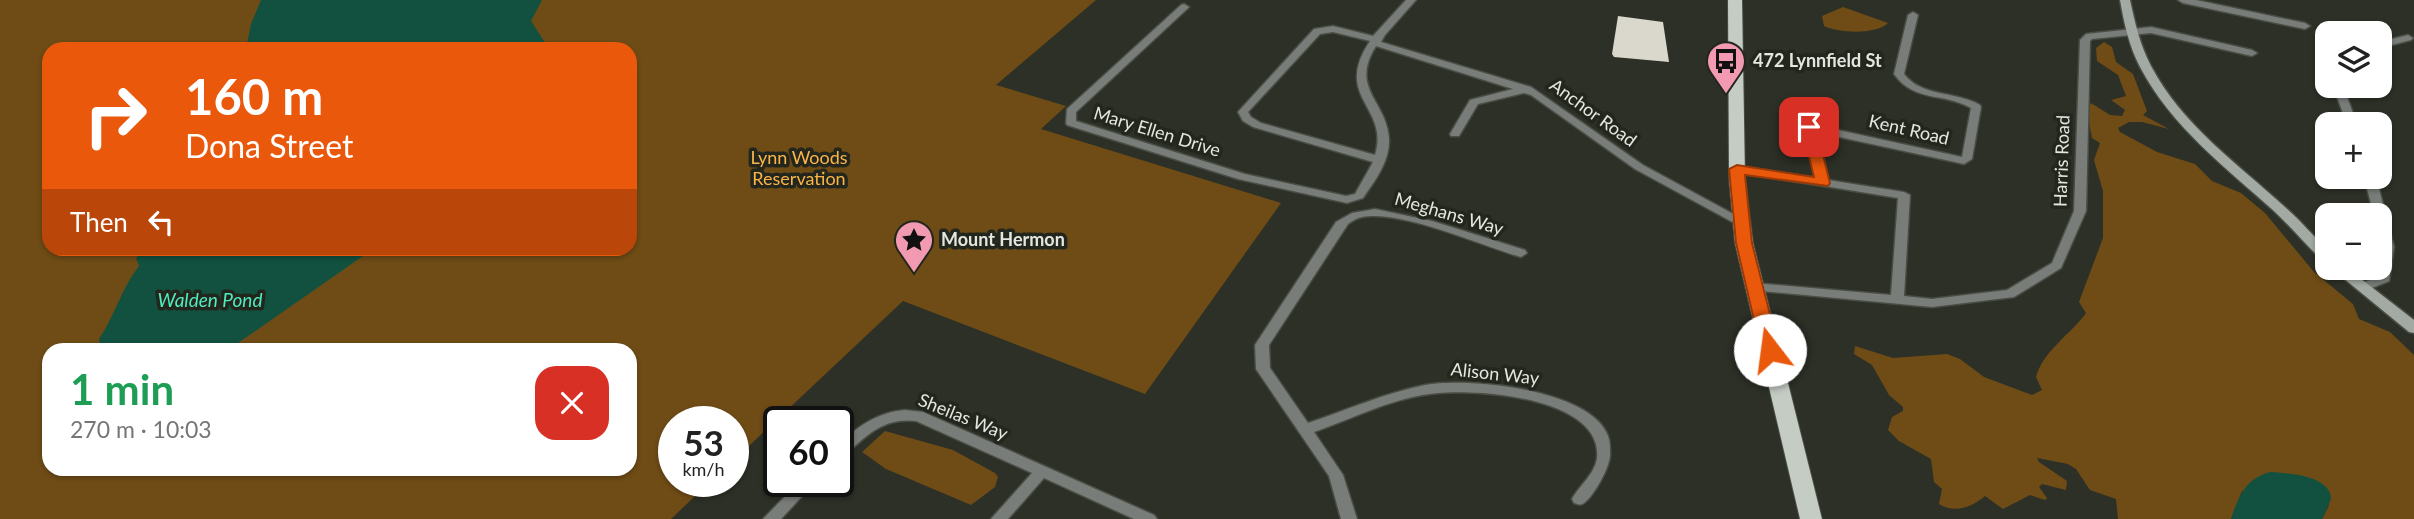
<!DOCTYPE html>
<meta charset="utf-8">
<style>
body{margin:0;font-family:Lato,sans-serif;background:#f2f2f2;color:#222;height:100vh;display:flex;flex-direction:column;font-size:26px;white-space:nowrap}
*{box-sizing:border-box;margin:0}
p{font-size:23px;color:#767676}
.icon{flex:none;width:38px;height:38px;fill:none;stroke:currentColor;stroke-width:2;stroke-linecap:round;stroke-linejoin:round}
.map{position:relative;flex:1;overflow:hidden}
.sheet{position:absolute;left:42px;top:343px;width:595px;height:133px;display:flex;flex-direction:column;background:#fff;border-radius:21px;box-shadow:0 2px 5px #0004}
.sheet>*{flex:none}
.guide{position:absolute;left:42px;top:42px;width:595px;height:214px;border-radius:21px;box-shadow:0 2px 5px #0004;background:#ea580c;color:#fff;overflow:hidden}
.controls{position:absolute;left:2315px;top:21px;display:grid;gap:14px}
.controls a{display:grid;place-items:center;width:77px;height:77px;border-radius:14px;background:#fff;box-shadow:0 2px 5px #0004;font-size:35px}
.speed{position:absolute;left:658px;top:406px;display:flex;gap:14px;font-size:35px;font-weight:700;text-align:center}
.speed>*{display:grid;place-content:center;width:91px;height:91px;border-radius:50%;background:#fff;box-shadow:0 2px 5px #0004;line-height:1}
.speed small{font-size:18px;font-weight:400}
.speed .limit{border:4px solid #111;border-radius:10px;background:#fff;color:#111}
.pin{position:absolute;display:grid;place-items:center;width:60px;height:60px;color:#fff;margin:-30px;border-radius:14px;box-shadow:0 4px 10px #0006}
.me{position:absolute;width:77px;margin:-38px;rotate:345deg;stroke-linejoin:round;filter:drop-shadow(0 0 5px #0008)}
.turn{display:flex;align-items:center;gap:24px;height:147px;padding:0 28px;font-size:32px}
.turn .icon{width:91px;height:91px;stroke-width:2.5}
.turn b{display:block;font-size:49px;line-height:60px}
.then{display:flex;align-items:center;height:66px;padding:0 28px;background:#0003;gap:14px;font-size:26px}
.round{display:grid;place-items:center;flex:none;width:74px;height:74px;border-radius:21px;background:#f2f2f2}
.head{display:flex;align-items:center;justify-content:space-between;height:119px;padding:0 28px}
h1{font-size:42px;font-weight:700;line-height:52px;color:#1e9e55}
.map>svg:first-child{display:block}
.green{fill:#6f4c16;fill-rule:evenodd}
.water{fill:#12513f}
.building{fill:#dad8cc}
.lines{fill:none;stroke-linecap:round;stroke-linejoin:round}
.street-casing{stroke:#494d44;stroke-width:3}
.secondary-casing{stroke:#494d44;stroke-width:3}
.primary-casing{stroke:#494d44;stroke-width:2}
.street{fill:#797d79;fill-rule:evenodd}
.secondary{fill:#a3aaa3;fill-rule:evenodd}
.primary{fill:#c4ccc4;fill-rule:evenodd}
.route{fill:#ea580c;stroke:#983908;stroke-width:2}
.labels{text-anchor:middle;stroke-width:7;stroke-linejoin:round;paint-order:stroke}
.poi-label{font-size:18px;font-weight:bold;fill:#e4e6e0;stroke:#23261d;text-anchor:start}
.street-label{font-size:18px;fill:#e4e6e0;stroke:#23261d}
.park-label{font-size:18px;fill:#fbb548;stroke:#23261d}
.water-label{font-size:19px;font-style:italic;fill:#4fecbf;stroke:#23261d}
</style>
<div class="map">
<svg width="2414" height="519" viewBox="0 0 2414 519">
<rect width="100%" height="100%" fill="#2c3026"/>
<path class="green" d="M0 0H1096L996 85 1066 106 1041 129 1281 203 1145 394 903 301 733 461V422H674V481H711L671 519H0ZM49 49H630V248H49ZM49 350H630V469H49Z
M1843 7 1888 23C1876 35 1838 33 1824 26L1822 16Z
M2104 42 2112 47 2116 62 2133 74 2147 111 2143 115 2169 129 2142 122H2129L2118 128 2120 132 2157 152 2195 164 2212 181 2241 193 2265 213 2314 272 2353 304 2359 319 2390 332 2414 355V519H2322L2329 505 2242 491 2231 519H2118L2116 499 2090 490 2076 469 2068 464 2037 458 2039 462 2067 481 2066 490 2042 484 2039 487 2047 498 2045 500 2030 495 2003 509 1985 496C1972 507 1955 514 1939 504L1942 489 1934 482 1931 459 1899 441 1888 430 1892 417 1903 411V407L1889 395 1872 365 1854 354 1855 346 1893 358 1947 354 1960 359 1984 377 2032 395 2042 390 2036 377C2043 351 2071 334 2086 313L2079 302 2103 238V191L2094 160 2100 143 2092 138 2087 112 2091 103 2110 115 2122 116 2125 110 2111 100 2126 96 2118 75 2097 61 2096 48Z
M885 431 953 450 995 473 998 477 995 487 971 505 886 469 862 452Z"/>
<path class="water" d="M261 0H542L531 21 549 49H246L251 24Z
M147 249V248L373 249 228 350H101L99 339C115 315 121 289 139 266L136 258Z
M2270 472C2287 473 2331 475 2331 499L2322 519H2231C2239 496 2245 479 2270 472Z"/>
<path class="building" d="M1618 16 1663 22 1669 62 1614 57 1612 54Z"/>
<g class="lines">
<defs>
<path id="street" d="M1406 0H1416L1385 35 1381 42 1531 87 1643 165 1748 222 1746 225H1738L1635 169 1531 95 1524 93 1478 104 1459 136H1451L1450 134 1470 100 1513 89 1376 46C1349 89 1387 101 1389 139 1390 161 1375 181 1363 198L1347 203 1238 179 1067 125 1066 123 1067 109 1181 5 1184 4 1189 7 1187 9 1076 112V121L1245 174 1346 196 1355 194 1373 162 1253 127 1243 121 1238 112 1314 29 1333 26 1373 36ZM1333 32 1370 41C1332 98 1390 106 1375 155L1261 123 1251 117 1248 112 1320 34Z
M2178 0H2196L2305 23 2310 26 2305 29 2183 3Z
M1913 12 1918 15 1904 74C1921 97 1956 91 1980 105L1981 107 1972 159 1964 164 1816 132 1828 180 1904 192 1910 195 1904 296 1932 299 2007 290 2052 263 2074 211 2080 40 2086 34 2151 27 2252 50 2257 53 2252 56 2151 33 2092 39 2090 41 2086 211 2061 268 2014 297 1932 307 1750 290 1748 287 1754 283 1891 295 1898 198 1737 172 1731 169 1737 166 1816 178 1804 127 1806 106 1811 103 1816 106 1815 125 1962 157 1971 108C1943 92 1915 103 1894 74L1908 15Z
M2408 35 2413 38 2411 40 2380 48V42Z
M2333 86H2343L2357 124H2347Z
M2364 177H2376L2394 247 2389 281 2362 292 2356 288 2358 285 2379 276 2382 247 2380 215H2374Z
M1375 209 1432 221 1525 250 1527 253 1521 257C1483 246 1399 209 1362 217 1357 218 1352 221 1348 224L1269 345 1270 368 1308 423C1347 410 1385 393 1425 385 1467 377 1591 389 1608 436 1610 441 1610 447 1610 452 1612 464 1594 496 1584 503 1580 506 1578 504 1574 503L1572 499C1579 486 1595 474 1597 458 1603 396 1472 388 1430 394 1390 399 1352 419 1314 432L1343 475 1357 519H1341L1329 476 1256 369 1255 345 1336 222 1352 213Z
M905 410 923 412 1154 515 1157 519H1134L1044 478 1008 519H991L1032 473 916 421C883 417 866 436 843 457L838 458V444C859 426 878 412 905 410Z
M800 481H816L781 519H763Z"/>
<path id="secondary" d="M2120 0H2130C2135 23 2140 45 2151 66 2182 125 2238 164 2286 208 2301 221 2313 236 2328 250V262L2323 261C2306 245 2291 227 2274 211 2225 167 2171 126 2140 67 2129 46 2124 23 2120 0Z
M2331 268H2347L2414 320V333L2409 332Z"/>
<path id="primary" d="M1728 0H1742L1745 178 1753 243 1822 519H1800L1735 243 1729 178Z"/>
</defs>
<use href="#street" class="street-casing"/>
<use href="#secondary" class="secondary-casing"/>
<use href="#primary" class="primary-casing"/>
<use href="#street" class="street"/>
<use href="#secondary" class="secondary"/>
<use href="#primary" class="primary"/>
</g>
<path class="route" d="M1809 123 1816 127 1830 183 1828 186 1745 175 1752 243 1779 350 1770 356 1761 350 1736 243 1729 169 1737 165 1814 177 1802 127Z"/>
<defs>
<symbol id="bus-pin" viewBox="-11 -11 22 30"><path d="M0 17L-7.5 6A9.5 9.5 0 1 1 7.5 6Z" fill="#f19ab1" stroke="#23261d"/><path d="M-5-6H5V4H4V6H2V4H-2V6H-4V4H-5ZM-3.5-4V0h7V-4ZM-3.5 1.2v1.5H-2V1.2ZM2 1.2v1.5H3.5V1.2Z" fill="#111"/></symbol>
<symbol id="sight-pin" viewBox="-11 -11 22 30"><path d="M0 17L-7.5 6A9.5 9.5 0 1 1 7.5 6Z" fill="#f19ab1" stroke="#23261d"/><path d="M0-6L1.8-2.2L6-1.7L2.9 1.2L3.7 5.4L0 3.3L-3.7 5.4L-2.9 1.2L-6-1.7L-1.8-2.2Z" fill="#111"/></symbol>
</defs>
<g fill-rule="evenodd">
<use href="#bus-pin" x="1704" y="39" width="44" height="60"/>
<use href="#sight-pin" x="892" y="218" width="44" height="60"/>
</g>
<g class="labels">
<g class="poi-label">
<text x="1753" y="67">472 Lynnfield St</text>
<text x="941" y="246">Mount Hermon</text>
</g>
<g class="street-label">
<text transform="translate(1593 113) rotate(36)" y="6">Anchor Road</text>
<text transform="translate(1909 130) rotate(13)" y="6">Kent Road</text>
<text transform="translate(1157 132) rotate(17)" y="6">Mary Ellen Drive</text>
<text transform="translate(2062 161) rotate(-88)" y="6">Harris Road</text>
<text transform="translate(1449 214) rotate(16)" y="6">Meghans Way</text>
<text transform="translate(1495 374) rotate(6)" y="6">Alison Way</text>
<text transform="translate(963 417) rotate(22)" y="6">Sheilas Way</text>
</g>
<g class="park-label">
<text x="799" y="164">Lynn Woods<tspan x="799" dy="21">Reservation</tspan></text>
</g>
<g class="water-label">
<text x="210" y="307">Walden Pond</text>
</g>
</g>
</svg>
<div class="controls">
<a><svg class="icon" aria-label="layers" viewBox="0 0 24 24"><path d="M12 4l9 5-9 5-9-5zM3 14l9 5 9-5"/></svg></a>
<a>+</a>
<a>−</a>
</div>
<div class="speed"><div>53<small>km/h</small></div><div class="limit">60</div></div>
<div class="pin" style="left:1809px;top:127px;background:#d93025"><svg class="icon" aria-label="arrive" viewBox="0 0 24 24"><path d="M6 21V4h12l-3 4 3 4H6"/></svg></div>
<svg class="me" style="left:1770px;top:350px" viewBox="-20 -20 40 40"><circle r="19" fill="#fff"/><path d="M0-13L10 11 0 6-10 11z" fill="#ea580c"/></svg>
<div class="guide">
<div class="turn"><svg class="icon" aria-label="right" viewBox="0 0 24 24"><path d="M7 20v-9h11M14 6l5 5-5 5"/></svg><div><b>160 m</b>Dona Street</div></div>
<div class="then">Then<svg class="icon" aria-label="left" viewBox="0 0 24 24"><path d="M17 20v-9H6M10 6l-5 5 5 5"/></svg></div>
</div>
<section class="sheet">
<div class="head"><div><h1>1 min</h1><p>270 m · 10:03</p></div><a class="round" style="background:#d93025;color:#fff"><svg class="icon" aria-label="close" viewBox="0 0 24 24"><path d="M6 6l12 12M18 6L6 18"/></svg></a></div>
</section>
</div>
